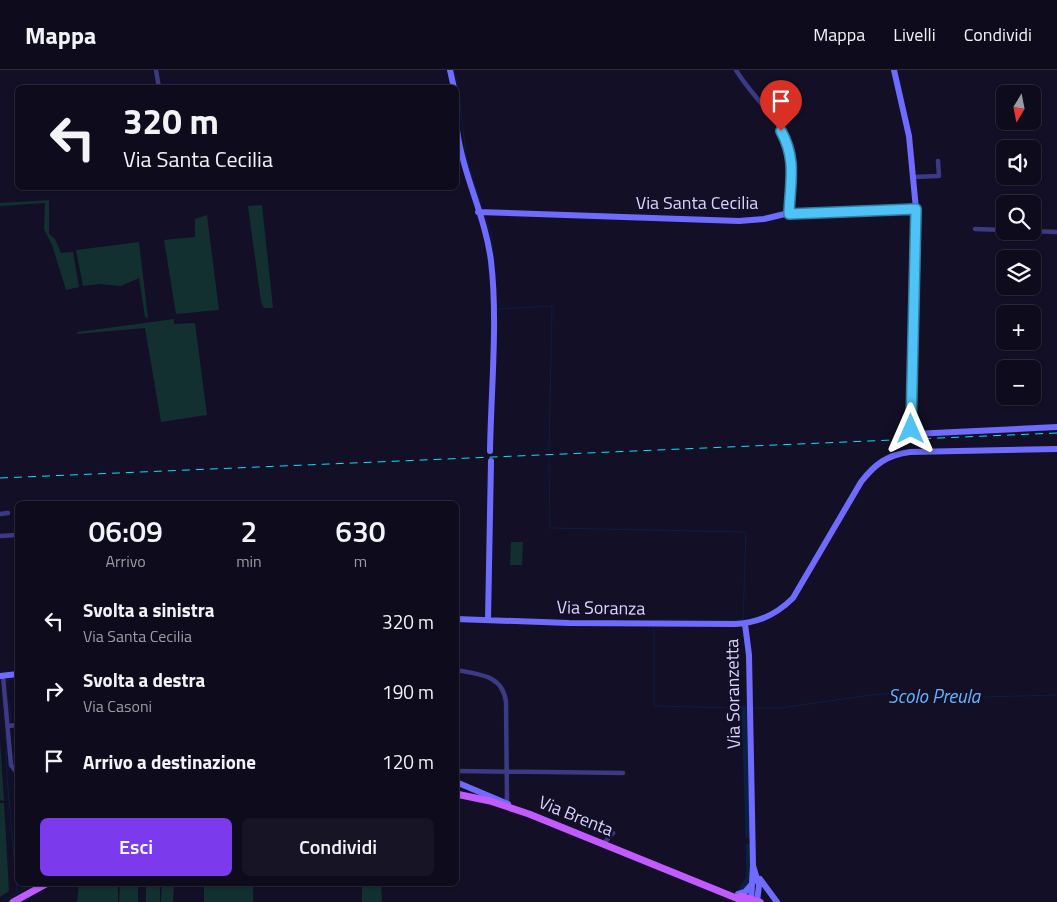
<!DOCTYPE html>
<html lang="it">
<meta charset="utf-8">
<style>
body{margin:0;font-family:"Titillium Web",sans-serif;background:#171425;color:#f1f3f6;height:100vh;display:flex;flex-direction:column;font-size:19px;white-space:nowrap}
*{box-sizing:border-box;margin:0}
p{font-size:16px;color:#9b9ba3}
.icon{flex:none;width:28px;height:28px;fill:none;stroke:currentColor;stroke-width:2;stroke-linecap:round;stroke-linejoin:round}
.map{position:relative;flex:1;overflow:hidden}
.drawer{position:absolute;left:15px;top:431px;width:444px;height:385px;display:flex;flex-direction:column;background:#0e0b1c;border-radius:8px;box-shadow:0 1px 4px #0004,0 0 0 1px #2e2b3b}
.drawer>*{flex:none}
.top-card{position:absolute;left:15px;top:15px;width:444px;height:105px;border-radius:8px;box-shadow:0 1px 4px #0004,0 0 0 1px #2e2b3b;background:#0e0b1c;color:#f1f3f6;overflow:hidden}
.needle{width:32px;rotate:190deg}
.tools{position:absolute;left:996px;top:15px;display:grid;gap:10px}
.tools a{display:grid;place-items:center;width:45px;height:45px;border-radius:8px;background:#0e0b1c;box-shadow:0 1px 4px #0004,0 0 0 1px #2e2b3b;font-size:25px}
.pin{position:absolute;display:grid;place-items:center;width:42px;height:42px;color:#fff;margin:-51px -21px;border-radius:50% 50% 50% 0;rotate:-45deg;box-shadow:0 0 5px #0007}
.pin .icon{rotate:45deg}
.me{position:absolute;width:55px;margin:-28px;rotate:0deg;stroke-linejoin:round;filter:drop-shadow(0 0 4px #0008)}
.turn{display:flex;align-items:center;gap:18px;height:105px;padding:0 25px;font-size:22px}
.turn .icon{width:65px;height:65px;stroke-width:2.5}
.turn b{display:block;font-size:35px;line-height:42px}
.eta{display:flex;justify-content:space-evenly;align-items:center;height:85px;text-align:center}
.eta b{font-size:30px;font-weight:600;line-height:35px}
.cta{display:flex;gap:10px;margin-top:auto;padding:10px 25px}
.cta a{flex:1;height:58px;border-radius:8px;background:#7c3aed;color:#fff;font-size:20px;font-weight:600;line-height:58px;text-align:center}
.cta a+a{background:#171425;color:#f1f3f6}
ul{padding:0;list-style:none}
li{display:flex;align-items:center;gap:15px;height:70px;padding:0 25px}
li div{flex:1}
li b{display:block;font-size:19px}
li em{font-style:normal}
header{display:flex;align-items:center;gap:30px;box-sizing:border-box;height:70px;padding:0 25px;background:#0e0b1c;border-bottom:1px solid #2e2b3b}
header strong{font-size:24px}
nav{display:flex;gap:28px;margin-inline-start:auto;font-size:18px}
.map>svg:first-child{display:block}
.green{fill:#12302f}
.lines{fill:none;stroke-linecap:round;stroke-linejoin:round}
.stream{stroke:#0a1f44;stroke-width:1}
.canal{stroke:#0a1f44;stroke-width:5}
.street{stroke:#3d3a85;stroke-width:4.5}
.secondary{stroke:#6f6bff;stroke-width:6}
.primary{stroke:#c25bff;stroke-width:7}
.rail{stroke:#00e5ff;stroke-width:1;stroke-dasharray:8 6;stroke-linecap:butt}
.route-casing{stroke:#337fa1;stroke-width:12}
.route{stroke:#4fc3f7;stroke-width:9}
.labels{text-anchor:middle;stroke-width:5;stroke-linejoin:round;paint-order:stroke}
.street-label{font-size:18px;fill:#d9d4ff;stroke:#130f26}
.water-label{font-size:19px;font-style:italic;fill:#62b6ff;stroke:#130f26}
</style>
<header>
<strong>Mappa</strong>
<nav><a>Mappa</a><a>Livelli</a><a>Condividi</a></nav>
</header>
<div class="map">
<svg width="1057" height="832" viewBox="0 0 1057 832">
<rect width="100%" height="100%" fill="#130f26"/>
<path class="green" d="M49 130V164L55 169 61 183 73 182 79 217 66 220 52 175 44 159 45 133 0 136V133Z
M262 135 273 238H264L261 232 248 136Z
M207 145 219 240 176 244 164 170 195 167V149Z
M139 172 148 248 145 247 139 208 121 216 99 214 83 216 76 180Z
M174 249V254L195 253 207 345 161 352 145 258 77 264V262Z
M511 472H523L522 495H510Z
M0 669 4 731 0 730Z
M0 733H4L9 821 0 827Z
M79 814H118V832H77Z
M120 814H138V832H119Z
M146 814H160V832H146Z
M162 814H174L173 832H161Z
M204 814 253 817V832H204Z
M362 814H381L382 832H362Z"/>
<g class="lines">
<path class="stream" d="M454 0 458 15 466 86 482 138
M485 145 492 169 496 222
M498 239 552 236 549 380
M549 388 550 458 746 462 743 550H655
M654 557V636L744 638
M7 612 8 610 18 608
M9 632 11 652
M753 638H780L871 625 911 622 944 628 1057 625
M6 661 7 707 17 822
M13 683V692L17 699
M2 832 32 814"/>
<path class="canal" d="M744 638 748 766
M742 818 749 807 748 776"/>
<path class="street" d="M156 0 159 18
M736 0C753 29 787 54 792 89 794 106 790 126 789 143
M912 107 939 106 938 91
M975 159 1005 160
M1030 161 1057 162
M0 444 8 443
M0 466 18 465
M456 600C479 604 503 605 506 632L507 733
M3 606 11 695 18 704
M8 656 18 655
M456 701 623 703
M604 773 613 763"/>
<path class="secondary" d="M450 0 454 18
M894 0 909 66 916 139 912 361 917 364 934 363 1057 357
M456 51C460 100 485 143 491 191 498 250 491 321 490 381
M478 142 739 151 764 149 789 143 916 139
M456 549 569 553 736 554C759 553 777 544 793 528L861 412C875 394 887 385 910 382L1057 379
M488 550 491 391
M745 554 749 585 753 795 751 832
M0 606 18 604
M456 712 508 734
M753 796 759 815 757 832
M760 809 777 832
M738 824 745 822 751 815"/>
<path class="primary" d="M456 724 490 731 529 744 746 832
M741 826 760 832
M13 832 46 814"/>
<path class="rail" d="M0 408 1057 363"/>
</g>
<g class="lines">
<defs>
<path id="route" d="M781 61C797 90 790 112 789 144L916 139 911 359"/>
</defs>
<use href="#route" class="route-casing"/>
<use href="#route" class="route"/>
</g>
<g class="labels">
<g class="street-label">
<text x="697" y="139">Via Santa Cecilia</text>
<text transform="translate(601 538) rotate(1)" y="6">Via Soranza</text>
<text transform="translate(733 624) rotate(-91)" y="6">Via Soranzetta</text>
<text transform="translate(576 746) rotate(22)" y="6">Via Brenta</text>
</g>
<g class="water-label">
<text x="934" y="633">Scolo Preula</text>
</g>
</g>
</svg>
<div class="tools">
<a><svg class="needle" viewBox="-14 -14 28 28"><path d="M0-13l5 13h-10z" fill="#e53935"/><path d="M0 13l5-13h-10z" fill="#9b9ba3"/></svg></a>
<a><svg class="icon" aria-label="sound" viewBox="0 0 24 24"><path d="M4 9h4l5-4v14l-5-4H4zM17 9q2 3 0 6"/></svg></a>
<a><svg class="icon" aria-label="search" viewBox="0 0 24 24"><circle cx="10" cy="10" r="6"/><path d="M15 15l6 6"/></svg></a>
<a><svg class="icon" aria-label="layers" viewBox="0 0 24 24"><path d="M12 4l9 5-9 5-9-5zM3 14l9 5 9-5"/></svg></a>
<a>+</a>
<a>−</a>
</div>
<div class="pin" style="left:781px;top:61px;background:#d93025"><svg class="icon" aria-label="arrive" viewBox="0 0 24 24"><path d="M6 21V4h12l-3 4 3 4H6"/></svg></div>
<svg class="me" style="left:911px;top:359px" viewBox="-20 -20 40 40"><path d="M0-17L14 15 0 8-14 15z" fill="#4fc3f7" stroke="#fff" stroke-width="4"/></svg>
<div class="top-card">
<div class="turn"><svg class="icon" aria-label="left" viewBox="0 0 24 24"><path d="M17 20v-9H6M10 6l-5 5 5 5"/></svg><div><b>320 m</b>Via Santa Cecilia</div></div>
</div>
<section class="drawer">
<div class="eta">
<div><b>06:09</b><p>Arrivo</p></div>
<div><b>2</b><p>min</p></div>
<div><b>630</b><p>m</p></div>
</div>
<ul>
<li><svg class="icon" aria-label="left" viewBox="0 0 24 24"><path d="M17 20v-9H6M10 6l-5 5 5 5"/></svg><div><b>Svolta a sinistra</b><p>Via Santa Cecilia</p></div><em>320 m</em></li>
<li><svg class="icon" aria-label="right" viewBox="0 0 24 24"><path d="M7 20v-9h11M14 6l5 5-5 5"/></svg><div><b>Svolta a destra</b><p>Via Casoni</p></div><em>190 m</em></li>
<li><svg class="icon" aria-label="arrive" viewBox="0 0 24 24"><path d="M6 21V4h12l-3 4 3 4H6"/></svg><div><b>Arrivo a destinazione</b></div><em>120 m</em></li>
</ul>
<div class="cta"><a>Esci</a><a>Condividi</a></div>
</section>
</div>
